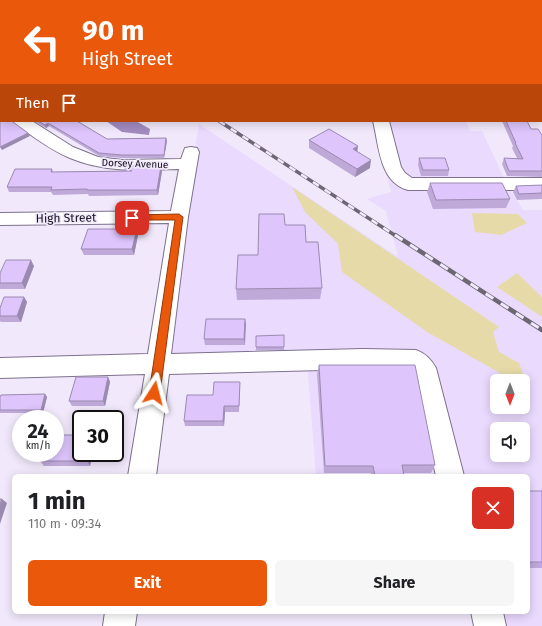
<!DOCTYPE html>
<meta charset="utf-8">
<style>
body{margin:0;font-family:"Fira Sans",sans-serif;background:#f6f6f6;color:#202124;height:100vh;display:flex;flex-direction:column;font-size:15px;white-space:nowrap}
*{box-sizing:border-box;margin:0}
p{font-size:13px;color:#757577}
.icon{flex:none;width:22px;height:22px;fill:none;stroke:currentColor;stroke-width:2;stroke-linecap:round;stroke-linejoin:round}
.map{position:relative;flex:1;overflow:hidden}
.drawer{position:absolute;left:12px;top:474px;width:518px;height:140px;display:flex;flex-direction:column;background:#fff;border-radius:6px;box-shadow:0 2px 10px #0003}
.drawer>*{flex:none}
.guide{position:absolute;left:0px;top:0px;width:542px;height:122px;box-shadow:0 2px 10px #0003;background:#ea580c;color:#fff;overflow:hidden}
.needle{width:26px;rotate:180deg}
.tools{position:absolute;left:490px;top:374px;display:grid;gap:8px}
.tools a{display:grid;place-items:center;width:40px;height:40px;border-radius:6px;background:#fff;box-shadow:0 2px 10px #0003;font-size:20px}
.speed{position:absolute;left:12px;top:410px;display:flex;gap:8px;font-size:20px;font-weight:700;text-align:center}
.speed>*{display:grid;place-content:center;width:52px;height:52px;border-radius:50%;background:#fff;box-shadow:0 2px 10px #0003;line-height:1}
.speed small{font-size:10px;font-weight:400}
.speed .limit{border:2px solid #111;border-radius:6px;background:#fff;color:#111}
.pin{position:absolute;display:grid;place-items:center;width:34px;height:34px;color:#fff;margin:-17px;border-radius:8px;box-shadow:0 2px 6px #0006}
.me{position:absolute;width:44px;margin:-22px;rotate:9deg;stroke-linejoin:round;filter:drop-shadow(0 0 3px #0008)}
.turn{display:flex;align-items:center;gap:14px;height:84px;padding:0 16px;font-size:18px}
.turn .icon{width:52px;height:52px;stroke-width:2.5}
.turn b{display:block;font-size:28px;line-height:34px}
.then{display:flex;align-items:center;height:38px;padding:0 16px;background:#0003;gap:8px;font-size:15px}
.round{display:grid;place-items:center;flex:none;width:42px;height:42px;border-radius:6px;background:#f6f6f6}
.summary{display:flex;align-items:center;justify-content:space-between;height:68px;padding:0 16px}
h1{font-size:24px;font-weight:700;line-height:30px}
.button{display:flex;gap:8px;margin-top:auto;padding:8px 16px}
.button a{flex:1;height:46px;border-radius:6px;background:#ea580c;color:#fff;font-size:16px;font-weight:700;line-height:46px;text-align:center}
.button a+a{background:#f6f6f6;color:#202124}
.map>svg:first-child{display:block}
.built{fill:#eadafe;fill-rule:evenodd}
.green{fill:#e6dba8}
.water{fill:#a38bc0}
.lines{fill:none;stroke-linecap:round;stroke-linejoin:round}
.minor-casing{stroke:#7d718c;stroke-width:2}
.minor{fill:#fff;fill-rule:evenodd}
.rail-far1-casing{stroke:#6d6774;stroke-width:3.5}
.rail-casing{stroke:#6d6774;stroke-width:4.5}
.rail-far1{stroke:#f1e9fb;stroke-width:2.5;stroke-dasharray:7;stroke-linecap:butt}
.rail{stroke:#f1e9fb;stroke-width:3;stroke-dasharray:9;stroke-linecap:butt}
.wall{fill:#bfa9d9}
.shaded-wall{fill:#9b8ab0}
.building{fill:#dec5fc;stroke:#9b8ab0}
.route{fill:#ea580c;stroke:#983908}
.labels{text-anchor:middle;stroke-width:3.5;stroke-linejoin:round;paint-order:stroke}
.far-street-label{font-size:10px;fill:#130f18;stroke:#f1e9fb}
.street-label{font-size:12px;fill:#130f18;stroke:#f1e9fb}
</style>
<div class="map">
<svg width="542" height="626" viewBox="0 0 542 626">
<rect width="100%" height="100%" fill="#f1e9fb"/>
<path class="built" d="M372 121H466L470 131H482L507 184 523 210H542V626H489L486 612H528V476H316L307 362 159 365 199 124 398 257 386 211 367 199 391 192ZM497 381H523V407H497ZM497 429H523V455H497Z"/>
<path class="green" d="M292 187 499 327 493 332 499 352 519 363 529 390 523 386V381H514L427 332 342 272 338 244 305 212Z
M472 213 518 214 527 223 501 235 475 232Z
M517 273 542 297V317L497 287Z"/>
<path class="water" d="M106 121H136L150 129 149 135 122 132Z"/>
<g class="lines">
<defs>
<path id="minor" d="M207 0H219V1H207Z
M348 0H360V1H348Z
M482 0H494L495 1H483Z
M500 0H512L513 1H501Z
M541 14H542V22H541Z
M541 47H542V57H541Z
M541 80H542V90H541Z
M0 103 1 104V114L0 113Z
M13 121H32L73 147 98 157 122 160 181 159 185 148 191 147 197 148 199 152 188 217 171 354 363 349 416 350C426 354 431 359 436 368L464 476H436L413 373 410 370 363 369 169 374 156 476H128L145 374 0 378V358L148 354 169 223 0 225V213L171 211 179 169C143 170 105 173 70 158 50 150 33 136 15 124Z
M373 121H389L401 167 405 173 412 178H542V190H408C379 182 379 145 373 121Z
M105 612H137L135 626H103Z
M471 612H503L506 626H474Z"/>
</defs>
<use href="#minor" class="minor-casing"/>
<use href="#minor" class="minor"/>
<defs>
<path id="rail-far1" d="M219 121 396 236"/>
<path id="rail" d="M395 235 542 330"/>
</defs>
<use href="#rail-far1" class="rail-far1-casing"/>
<use href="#rail" class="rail-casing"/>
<use href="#rail-far1" class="rail-far1"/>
<use href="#rail" class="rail"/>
</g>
<path class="wall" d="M2 0H80V1H2Z
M429 0H468L469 1H432Z
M34 121H77L107 139 166 138 167 141 164 158H122L99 156 49 126 46 128Z
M502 121H527L531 129 542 135V177L507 176 502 164 504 158H517L512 148 513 146Z
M309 140 357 151 370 168 355 177 309 148Z
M419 158 449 170 448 176H421L418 165Z
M124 166 162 171 158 195 89 196 88 194 53 195 51 192H9L7 187 52 169 53 172 125 171Z
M430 183 510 199 506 208 433 209 427 192Z
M542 185V199L517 200 513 192 516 186Z
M285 225 306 242 322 288 320 299 237 300 236 289 258 255Z
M138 235 134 255H84L81 249Z
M34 266 25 289H0V273Z
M24 297 27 302 21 322H1L0 321V308Z
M245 319V345H205L204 339Z
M256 336 284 347V350H256Z
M319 365 435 465 431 473H403L404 476H371V473H324L317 374Z
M108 377 110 382 105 406H72L69 401Z
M240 382V387L239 412H225L224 426H185L184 421 213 395Z
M45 394 47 397 43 413H0V397Z
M93 453 90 466H44L40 461Z
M528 491H542V568H528Z"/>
<path class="shaded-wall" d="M73 0H80V1H73Z
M48 123 49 126 46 128 45 125Z
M28 133 30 136 2 150 0 147Z
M166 138 167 141 164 158V155Z
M358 146 357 155 353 149Z
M371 160 370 168 355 177 357 169Z
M161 166 162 171 158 195 157 190Z
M137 229 138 235 134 255 132 249Z
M31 260 34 266 25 289 22 283Z
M24 297 27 302 21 322 17 316Z
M245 319 246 324 245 345 244 339Z
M108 377 110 382 105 406 103 401Z
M45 394 47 397 43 413 41 410Z
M224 406 225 412 224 426 223 421Z
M89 453H93L90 466 87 461Z
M2 499 7 503 0 524V505Z"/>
<path class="building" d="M162 0H184V1H161Z
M228 0H254V1H228Z
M380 0H419L420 1H381Z
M445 0H468L469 1H448Z
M1 78V101L0 100V79Z
M1 111V121H12L13 122 28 133 0 147V112Z
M38 121H77L107 139 166 138 164 155H121L99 153 48 123 45 125Z
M506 121H527L531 129H538L542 135V171H509L504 158 523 159 515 143H516Z
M329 129 358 146 353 149 371 160 357 169 309 140Z
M419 158H445L449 170H423Z
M124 166H161L157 190H87V189L51 190 52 187H7L15 169H52L51 172 132 171Z
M430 183H502L510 199 436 200Z
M542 185V193L519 194 516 186Z
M259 214H284L285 225H305L306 242H318L322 288 236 289 238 255H258Z
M88 229H137L132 249H81Z
M6 260H31L22 283H0V273Z
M4 297H24L17 316H0V308Z
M206 319H245L244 339H204Z
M284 335V347H256V336Z
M319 365H415L435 465H402L404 476H375L373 466H325Z
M76 377H108L103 401H69Z
M214 382H240L239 406H224L223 421H184L187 395H213Z
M45 394 41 410H0V397L1 395Z
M55 435H81V453H89L87 461H40L43 453H55Z
M528 491H542V562H528Z
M0 499H2L0 505Z"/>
<path class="route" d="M179 214 183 217 160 393 158 396 154 397 151 396 149 393 175 220H132L128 218 132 215Z"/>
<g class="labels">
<g class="far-street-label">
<text transform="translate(135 163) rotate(2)" y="4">Dorsey Avenue</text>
</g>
<g class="street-label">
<text transform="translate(66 218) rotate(-1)" y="4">High Street</text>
</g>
</g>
</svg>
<div class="tools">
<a><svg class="needle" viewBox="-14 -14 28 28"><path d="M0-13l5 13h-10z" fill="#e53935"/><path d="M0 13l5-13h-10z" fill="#757577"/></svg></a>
<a><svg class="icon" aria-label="sound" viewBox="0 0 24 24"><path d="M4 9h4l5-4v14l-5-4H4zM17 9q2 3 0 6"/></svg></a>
</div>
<div class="speed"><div>24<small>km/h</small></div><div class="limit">30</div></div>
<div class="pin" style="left:132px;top:218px;background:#d93025"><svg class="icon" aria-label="arrive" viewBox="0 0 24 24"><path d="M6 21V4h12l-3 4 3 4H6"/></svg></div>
<svg class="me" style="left:154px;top:393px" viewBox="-20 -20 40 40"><path d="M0-17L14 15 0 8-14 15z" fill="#ea580c" stroke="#fff" stroke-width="4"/></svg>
<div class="guide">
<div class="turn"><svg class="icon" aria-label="left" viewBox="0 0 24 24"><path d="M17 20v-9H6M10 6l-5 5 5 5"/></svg><div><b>90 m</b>High Street</div></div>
<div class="then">Then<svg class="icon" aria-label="arrive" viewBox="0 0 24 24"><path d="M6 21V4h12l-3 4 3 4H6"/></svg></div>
</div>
<section class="drawer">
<div class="summary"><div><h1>1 min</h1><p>110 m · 09:34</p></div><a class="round" style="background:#d93025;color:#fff"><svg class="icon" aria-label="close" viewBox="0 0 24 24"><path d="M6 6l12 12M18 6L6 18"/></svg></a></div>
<div class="button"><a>Exit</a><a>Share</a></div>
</section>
</div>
